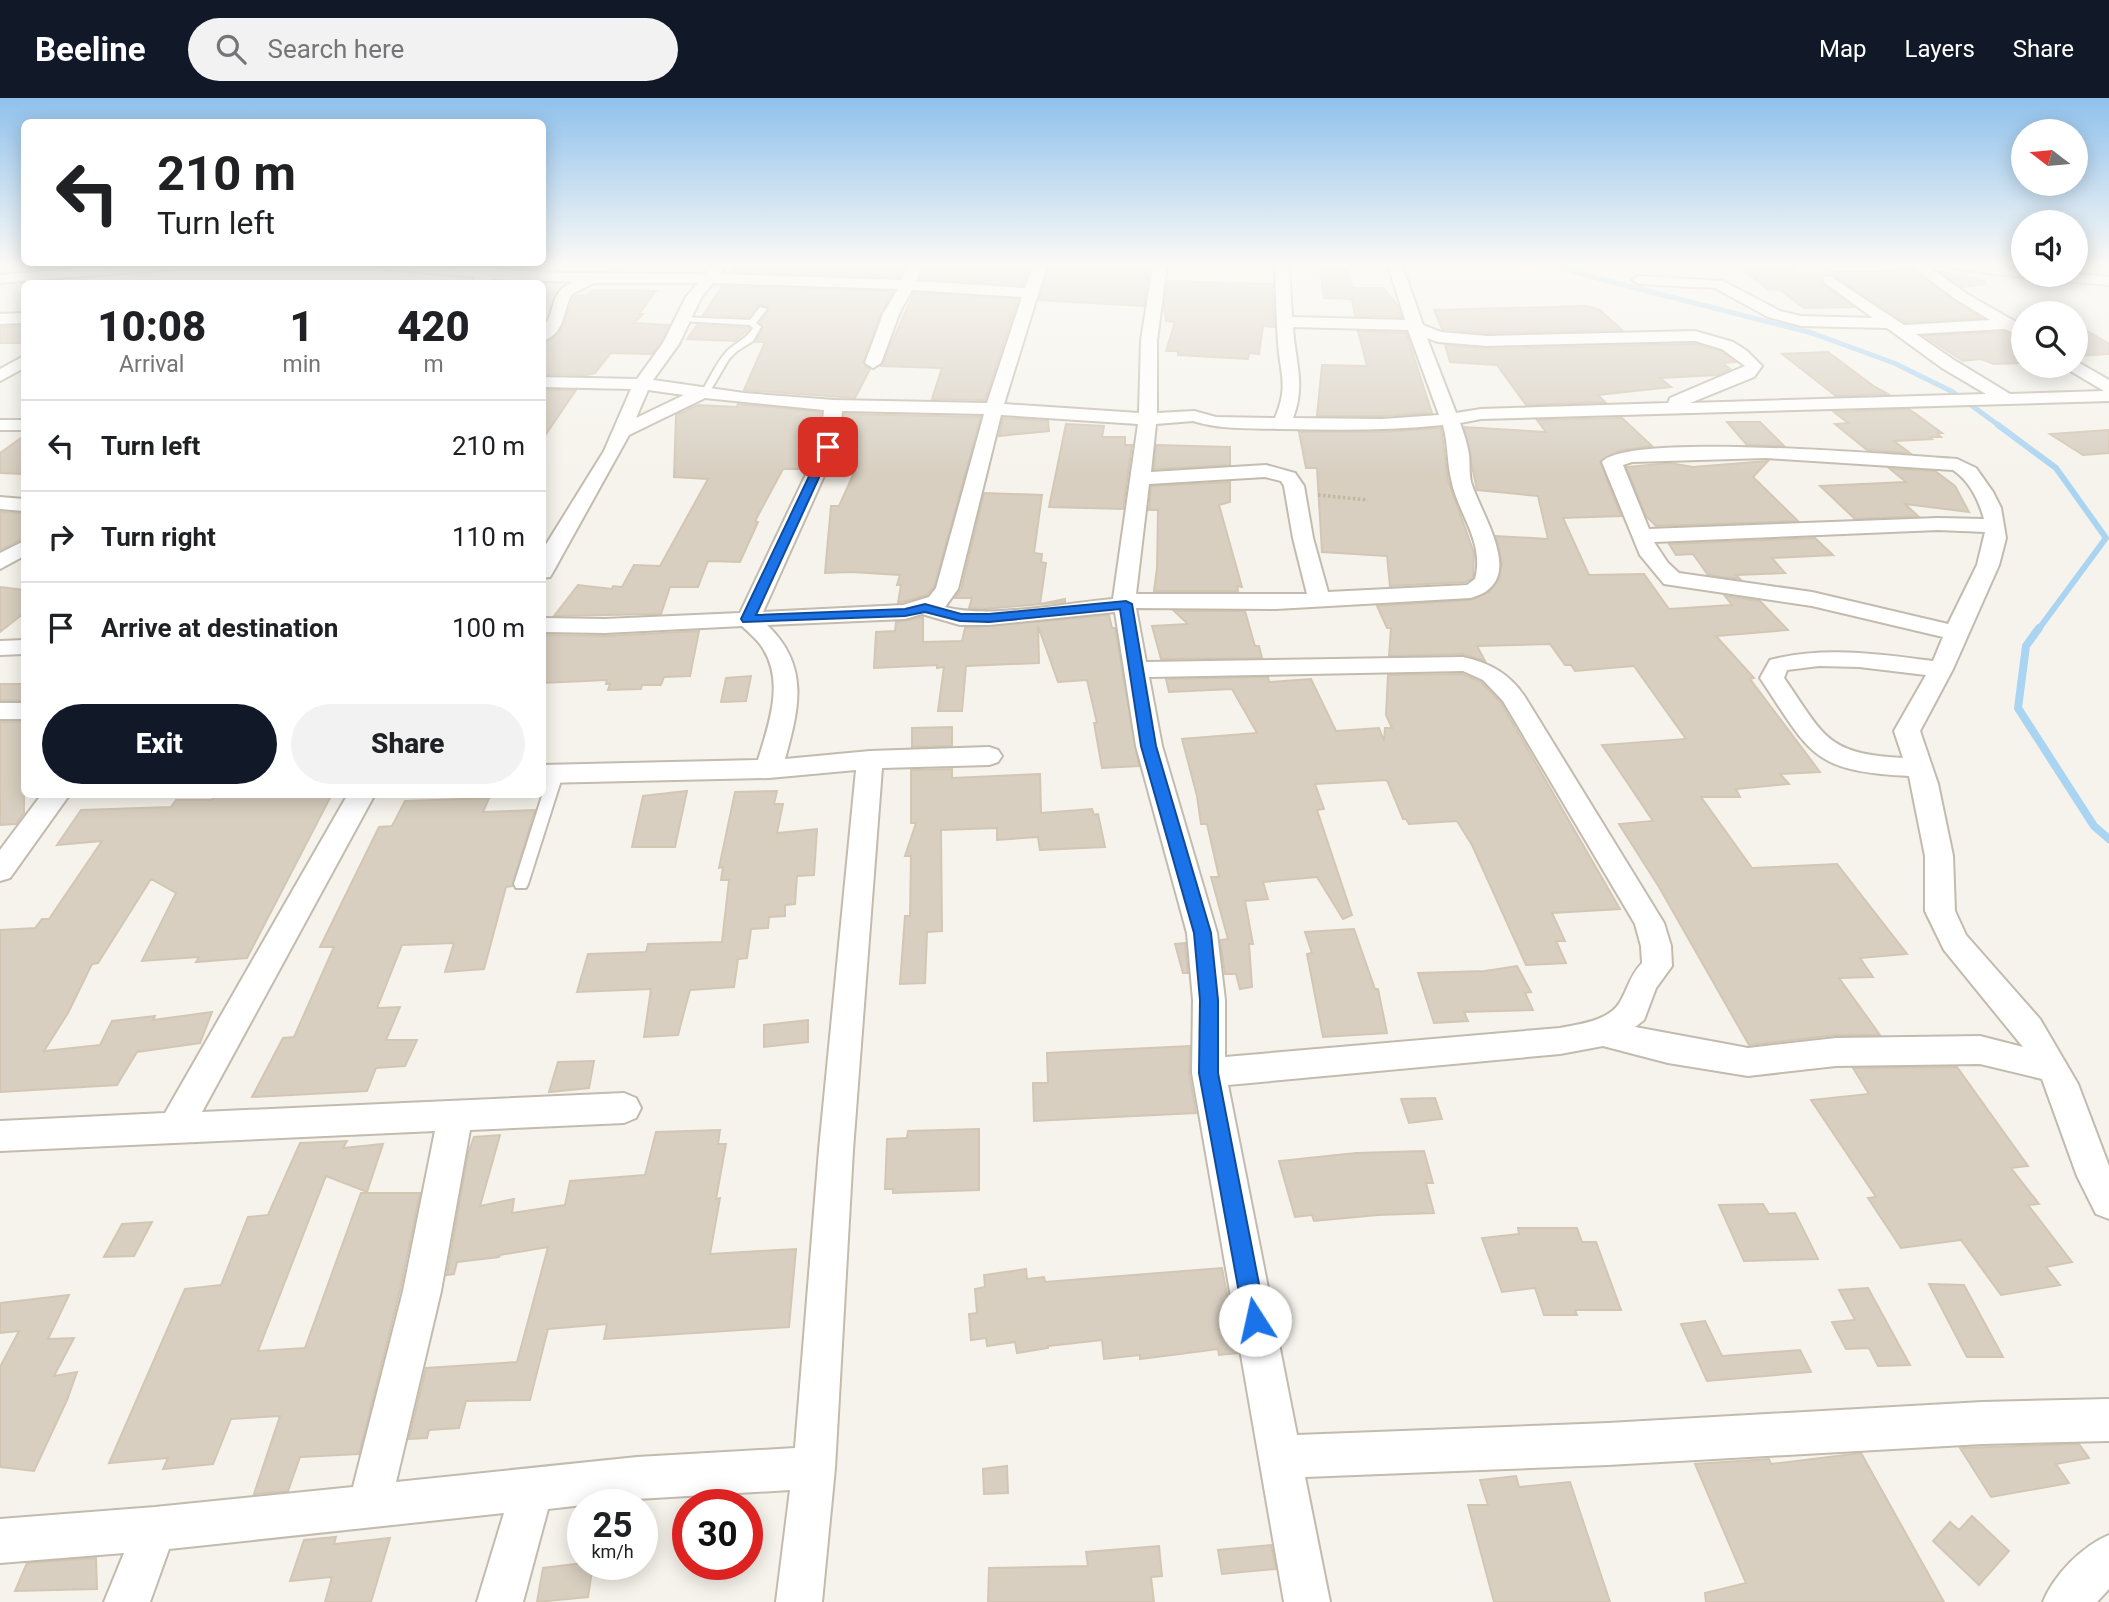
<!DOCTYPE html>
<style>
body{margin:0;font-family:Roboto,sans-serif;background:#f2f2f2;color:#202124;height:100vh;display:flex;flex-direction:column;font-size:26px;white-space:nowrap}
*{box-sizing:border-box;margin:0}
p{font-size:23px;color:#757577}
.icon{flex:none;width:38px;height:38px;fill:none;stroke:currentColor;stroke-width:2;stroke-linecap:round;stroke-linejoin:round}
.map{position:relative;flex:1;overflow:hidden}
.details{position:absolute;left:21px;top:182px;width:525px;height:518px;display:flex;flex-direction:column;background:#fff;border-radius:10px;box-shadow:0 4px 18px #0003}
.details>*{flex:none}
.guide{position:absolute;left:21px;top:21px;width:525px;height:147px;border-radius:10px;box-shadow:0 4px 18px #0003;background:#fff;color:#202124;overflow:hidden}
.needle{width:46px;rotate:286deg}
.fabs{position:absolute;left:2011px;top:21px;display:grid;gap:14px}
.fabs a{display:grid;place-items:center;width:77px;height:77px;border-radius:50%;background:#fff;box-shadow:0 4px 18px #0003;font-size:35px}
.speed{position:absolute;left:567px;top:1391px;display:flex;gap:14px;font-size:35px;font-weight:700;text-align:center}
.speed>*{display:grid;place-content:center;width:91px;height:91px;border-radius:50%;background:#fff;box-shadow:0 4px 18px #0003;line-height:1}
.speed small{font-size:18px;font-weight:400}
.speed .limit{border:10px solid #d22;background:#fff;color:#111}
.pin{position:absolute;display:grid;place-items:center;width:60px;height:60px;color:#fff;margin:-30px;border-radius:14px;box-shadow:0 4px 10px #0006}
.me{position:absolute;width:77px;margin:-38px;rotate:350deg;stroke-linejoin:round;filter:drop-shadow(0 0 5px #0008)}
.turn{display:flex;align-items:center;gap:24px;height:147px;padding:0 21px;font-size:32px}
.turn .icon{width:91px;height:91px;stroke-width:2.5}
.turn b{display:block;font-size:49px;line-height:60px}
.eta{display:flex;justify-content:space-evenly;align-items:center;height:119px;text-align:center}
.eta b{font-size:42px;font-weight:800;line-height:49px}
.action{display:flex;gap:14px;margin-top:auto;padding:14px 21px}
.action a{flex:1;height:80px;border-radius:42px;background:#111827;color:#fff;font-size:28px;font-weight:800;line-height:80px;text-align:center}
.action a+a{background:#f2f2f2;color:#202124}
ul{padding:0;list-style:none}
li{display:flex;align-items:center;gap:21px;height:91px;padding:0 21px;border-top:2px solid #e0e0e0}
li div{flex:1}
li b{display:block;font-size:26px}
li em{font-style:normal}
header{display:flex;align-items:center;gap:42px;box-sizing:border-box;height:98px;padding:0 35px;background:#111827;color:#fff}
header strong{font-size:33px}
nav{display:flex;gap:38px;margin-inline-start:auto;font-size:24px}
.search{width:490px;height:63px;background:#f2f2f2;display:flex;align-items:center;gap:18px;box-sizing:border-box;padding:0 24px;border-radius:38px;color:#757577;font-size:26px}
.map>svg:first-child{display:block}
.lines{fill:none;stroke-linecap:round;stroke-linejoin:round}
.stream-far2{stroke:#a9d4f2;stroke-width:5}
.stream-far1{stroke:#a9d4f2;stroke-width:6}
.stream{stroke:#a9d4f2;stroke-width:8}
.building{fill:#d8cfc1;stroke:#d3c7b4;stroke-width:2}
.service-casing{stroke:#c2bbae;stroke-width:4}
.minor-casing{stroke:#c2bbae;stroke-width:4}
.path{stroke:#c4b79f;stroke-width:3.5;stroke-dasharray:2.5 2.5;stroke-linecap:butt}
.service{fill:#fff;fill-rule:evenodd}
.minor{fill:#fff;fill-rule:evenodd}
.route{fill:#1a73e8;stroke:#114b97;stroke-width:2}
</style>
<header>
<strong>Beeline</strong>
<div class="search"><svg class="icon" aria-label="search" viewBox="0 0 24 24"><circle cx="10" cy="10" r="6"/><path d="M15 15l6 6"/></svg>Search here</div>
<nav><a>Map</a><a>Layers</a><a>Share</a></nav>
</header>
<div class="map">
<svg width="2109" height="1504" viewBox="0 0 2109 1504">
<rect width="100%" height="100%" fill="#f6f3ec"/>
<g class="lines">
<path class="stream-far2" d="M1556 167 1581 176 1812 235 1894 265 1953 294 2001 329"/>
<path class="stream-far1" d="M1998 327 2056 370 2106 440 2038 532"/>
<path class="stream" d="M2039 530 2026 548 2018 610 2094 728 2109 741"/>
</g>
<path class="building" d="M735 167 855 168 906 167 900 179 731 174Z
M919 167H964L963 169 1028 172 1023 187 920 181 922 170Z
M1073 167H1149L1144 208 1039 202 1048 173 1052 169 1073 170Z
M1319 167H1345L1353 190H1383L1398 208 1401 219 1355 218 1352 201 1324 200Z
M1737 167H1793V175L1912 172 1981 220 1905 224 1829 175 1821 181 1823 186 1853 209 1804 210 1780 192 1768 191Z
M1939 173 1985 183V186L1962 189Z
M1167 183 1273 186 1274 229 1263 228 1259 256 1249 255 1248 261 1178 257V253H1166L1175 224 1166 223 1164 210Z
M722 188 893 193 881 215 863 264 870 271 855 300 744 292 765 244H755L763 230 760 225 769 210 759 206 749 219 703 217Z
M593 192 656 193 639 216H643L634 225 669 227 661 244 652 256 611 255 595 275 586 277 542 276V245L551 242 562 231 574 198 588 197Z
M914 195 1018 201 985 302 932 301 942 270 881 268Z
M1587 208 1600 212 1622 232 1487 235 1442 231 1434 212Z
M2076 226 2109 246V256L2076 258Z
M697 227 749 230H750L735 243 687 241Z
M24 228V245H0V229Z
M1358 233 1406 235 1432 315 1382 318H1317L1322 267 1367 268Z
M2004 234 2023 243V265L1994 266 1981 261 1963 263 1925 238Z
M1695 246 1721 253 1736 264 1723 265 1730 271 1717 277 1660 280 1671 289 1598 297 1605 304 1526 307 1497 267 1450 264 1445 247 1487 251Z
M1828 254 1875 289 1888 296 1836 298 1782 256Z
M542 292H576L542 342Z
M738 306 821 314 820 322 811 340 816 349 809 363H804L800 371H783L755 423 758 424 740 464 708 463 698 489H670L661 516 554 518 578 487 612 491 613 488 622 489 634 467 660 468 708 381 674 379 676 317 698 307 737 309Z
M1909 311 1942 335H1937L1941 339H1930L1932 341 1894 343 1910 355 1867 352 1835 326 1848 325 1834 314Z
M844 316 981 319 934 489 927 497 898 505 901 487H897L900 477 851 474 825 475 831 408H839L858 366 833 364 839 350 834 341 843 324Z
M1003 320 1048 323 1049 333 999 338Z
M1622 320 1652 348 1622 352 1600 363 1621 418 1563 420 1589 477 1644 476 1669 511 1732 507 1725 498 1760 503 1788 532 1716 538 1754 580 1750 581 1820 674 1780 676 1789 686 1736 691 1740 699H1701L1752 770 1837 766 1907 856 1860 860 1873 879 1839 880 1880 937H1836L1749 947 1659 789 1619 726 1653 723 1602 647 1686 641 1634 568 1575 573 1571 567H1565L1550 546 1477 548 1485 563 1463 556 1389 558 1391 530H1387L1377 508 1471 502 1489 494 1499 481 1502 465 1496 438 1548 441 1538 398 1477 392 1464 329 1546 334 1537 322Z
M1727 324H1760L1784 348 1747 347Z
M1066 326 1104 328 1102 339H1125V347H1132L1123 411 1049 409Z
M1441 330 1448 382 1474 455 1473 480 1466 484 1390 488 1387 458 1322 454 1317 370H1306L1299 334H1382Z
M2109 332V355L2083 357 2050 336Z
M24 338V376L0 375V355Z
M1156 347 1230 349V367L1154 371Z
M1768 363 1753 379 1798 423 1656 428 1646 418 1626 369 1670 365 1693 369Z
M1890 371 1935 373 1955 388 1969 414 1905 406 1918 418 1855 421 1820 388 1906 384Z
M1230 384V404L1219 407 1242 489 1237 488 1238 493H1154L1157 470 1158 412H1149L1151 388Z
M984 395 1042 397 1034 455 1042 456 1041 464 1046 465 1040 506 1065 501V504L984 511 969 510 972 500H955L961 492Z
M0 414 24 415V440L0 452Z
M1815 440 1833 457 1772 460 1785 475 1736 477 1740 481 1708 477 1693 456 1676 457 1669 446Z
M0 489 24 492V515L0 534Z
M1174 513H1245L1255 548H1259L1262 560 1161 561 1152 528 1188 526Z
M1109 517 1112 530H1115L1139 668 1102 670 1094 625H1097L1087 582 1058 584 1038 528 1039 565 966 568 962 613H938L944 569 937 570V567L874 570 876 534 895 533 896 524 923 519V544L962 543 965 530Z
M699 533 690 578 664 579 661 587H642L641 591 608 592 610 586H606L607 582 542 585V537L605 538Z
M1462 576 1481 584 1501 605 1620 811 1552 815 1565 843H1556L1566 865 1526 867 1472 747 1457 723 1409 726 1406 721H1403L1387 682 1315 686 1324 711 1317 712 1352 817 1343 821 1317 779 1263 784 1268 801 1245 803 1253 846H1249L1252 889 1240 891 1236 876H1225L1220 842 1228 841 1211 779H1219L1207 726H1201L1197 698 1182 641 1257 635 1232 591 1169 594 1166 581 1268 579 1269 584 1311 581 1336 633 1379 630 1384 643 1385 630H1392L1386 617 1388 577Z
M751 578 746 603 721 604 726 580Z
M0 586H24V603L0 602Z
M24 624V715L16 726 0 727V624Z
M952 629V648L912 649V630Z
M952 671V680L1040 676 1041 715 1092 711 1094 717 1098 716 1105 749 1040 752 1038 739 997 742V730L941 732 942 833 927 834 925 885 900 886 905 818H910L911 758H905L916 725H911V672Z
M687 693 675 749H632L643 698Z
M777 693 774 706H783L777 735 817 731 814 777 797 778 795 806 785 807V818L769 819 768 830 751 831 747 860 738 861 734 889 690 892 678 937 644 939 651 891 577 894 588 856 646 854 648 846 722 844 729 782H721L723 769 719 770 735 694Z
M215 696H332L247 860 196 864 199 859 142 863 176 795 151 781 98 865 92 866 68 915 44 953 100 947 112 923 155 918 153 922 212 914 200 945 137 954 117 987 0 994V832L35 830 42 821H49L102 743 57 747 81 712 171 709 176 702H212Z
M489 700 483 714 535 712 512 788 506 789 484 871 445 874 454 845 402 847 377 910 400 909 386 942H417L405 968 376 970 367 993 252 999 283 940 294 939 334 849H320L379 729 392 728 405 703Z
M1354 831 1375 891H1378L1387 935 1323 939 1307 856 1312 855 1305 834Z
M1185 845 1188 875H1183L1175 846Z
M1517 868 1531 894 1525 895 1533 912 1464 914 1468 923 1434 925 1418 875 1485 873Z
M808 922V944L764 949V927Z
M1190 948 1189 975 1196 1015 1034 1023 1033 985H1048L1047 955Z
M594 963 589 990 549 994 558 964Z
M1957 969 2028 1068 2011 1070 2039 1106 2028 1107 2072 1164 2046 1169 2060 1187 2001 1197 1961 1142 1901 1150 1868 1100 1876 1099 1811 1002 1869 996 1853 970Z
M1435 1000 1442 1021 1409 1025 1401 1001Z
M979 1031V1092L893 1095V1091H885L887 1041 907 1040 908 1033Z
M720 1032 718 1046H726L716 1101 720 1100 710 1156 796 1151 789 1229 604 1241 607 1226 548 1231 530 1302 466 1303 459 1330 429 1332 427 1340 409 1341 426 1270 517 1264 548 1149 500 1157 499 1159 457 1164 454 1176 447 1177 468 1056 474 1039 500 1037 480 1108 514 1101 512 1115 565 1107 570 1083 645 1077 656 1034Z
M347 1043 343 1050 383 1046 367 1094 326 1078 258 1253 305 1250 361 1095H420L400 1192 359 1356 300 1359 288 1393 254 1396 280 1318 231 1321 213 1366 163 1371 168 1360 109 1365 185 1191 221 1187 248 1119 268 1117 300 1045Z
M1424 1053 1433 1085H1426L1434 1115 1378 1117 1314 1123 1312 1117 1295 1119 1279 1063 1356 1055Z
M1763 1106 1769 1116 1795 1115 1818 1161 1744 1163 1719 1107Z
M152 1124 134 1158 104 1159 122 1126Z
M1518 1130H1577L1582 1144H1596L1621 1212H1575L1577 1217H1544L1535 1190 1502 1194 1482 1140 1519 1136Z
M1222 1170 1238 1255 1219 1257 1218 1251 1140 1261V1257L1104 1261 1102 1242 1048 1248V1250L1017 1255 1015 1244 987 1248 986 1240 971 1242 969 1216 977 1215 975 1191 985 1189 984 1177 1026 1171 1027 1181 1044 1179 1045 1184Z
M1929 1186 1964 1187 2003 1259H1967Z
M1868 1190 1910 1267 1878 1268 1869 1250 1846 1251 1832 1224 1855 1222 1839 1192Z
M69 1197 48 1241 74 1240 54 1278 77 1274 67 1302 34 1373 0 1369V1269L19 1233 0 1235V1205Z
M1705 1223 1722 1258 1800 1252 1811 1274 1707 1283 1681 1226Z
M2079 1346 2089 1360 2056 1366 2069 1385 1991 1399 1960 1350Z
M1861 1355 1944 1504H1706L1705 1495 1746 1485 1695 1366 1769 1361 1771 1366Z
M1007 1368 1008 1395 984 1396 983 1371Z
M1516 1378 1519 1389 1570 1384 1610 1504H1494L1468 1407H1488L1480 1382Z
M1972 1418 2009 1453 1979 1487 1933 1443 1950 1424 1959 1432Z
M336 1439 334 1446 390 1440 371 1504H325L332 1479 290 1483 304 1442Z
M1271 1447 1276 1471 1222 1476 1218 1452Z
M1159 1448 1162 1478 1151 1479 1154 1504H988L989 1470 1088 1468 1086 1454Z
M96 1460 97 1491 15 1493 27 1465Z
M583 1465 593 1466 588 1499 537 1504 543 1470Z"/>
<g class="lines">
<defs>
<path id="service" d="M760 209 767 211 756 225 761 229 753 243 737 253 729 261 709 295H703L702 293C710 280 716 265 727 253 736 244 747 241 753 230L750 227 681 223 677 221 681 219 750 222Z
M556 672 563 676 528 786 526 790H516L514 786 549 676Z"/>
<path id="minor" d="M118 167H378L371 171H171L0 185V177Z
M379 167H435L559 175 705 176 711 169 716 168 723 172 720 176 902 182 908 168 914 167 920 171 916 183 1025 190 1033 167H1047L1004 306 1139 315 1141 242 1153 167H1167L1157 242V315L1194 313 1216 319 1275 320C1289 287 1280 277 1278 244 1276 219 1276 193 1275 167H1289L1292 219 1405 222 1388 167H1402L1423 227 1441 234 1487 238 1695 233 1733 244 1747 253 1762 268 1754 279 1690 305 1986 296 1942 270 1887 230 1801 228 1768 219 1715 190 1639 186 1632 182 1639 178 1723 183 1780 213 1801 218 1873 220 1825 185 1823 182 1825 179 1830 178 1904 227 1990 222 1957 202 1910 167H1926L1967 196 2023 228V240L2005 231 1916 236 1954 262 2010 296 2104 293 2069 272 2067 268H2076V263L2109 282V303L1481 321 1460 325C1464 335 1467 346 1469 356 1470 365 1469 375 1471 384 1481 418 1530 485 1470 500L1276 511 1136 510 1146 564 1463 559C1490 565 1510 576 1525 599L1664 825 1671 848 1672 868 1656 890 1644 922 1635 929 1748 950 1836 940 1980 938 2023 949 1944 852 1925 813V758L1909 678C1811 673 1811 656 1760 580L1770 562C1824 548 1878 556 1933 563L1943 539 1812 508 1664 486 1640 457 1602 364C1626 333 1907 358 1957 361L1976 370 1993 394 2001 410 2006 440 1999 467 1953 571 1920 633 1938 686 1953 758 1955 813 1966 837 2040 921 2078 986 2109 1068V1121L2096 1116 2077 1078 2042 981 1980 966 1836 968 1748 978 1668 965 1603 948 1560 956 1228 987 1297 1337 1608 1325 1982 1304 2109 1301V1343L1982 1346 1608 1367 1305 1379 1330 1504H1284L1192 975 1193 902 1187 835 1136 648 1115 514 989 527H960L922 516 905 521 767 527C810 568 799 610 785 661L870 653 989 649 998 652 1002 658 998 664 989 667 882 670 853 1052 835 1370 822 1504H776L790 1392 637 1401 548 1411 523 1504H477L504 1415 169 1451 150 1504H104L124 1455 0 1465V1421L155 1409 353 1389 403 1193 435 1033 0 1053V1023L165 1015 348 696H375L202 1014 624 995 636 1000 641 1010 636 1020 624 1025 470 1032 441 1193 396 1384 637 1359 795 1350 819 1052 856 672 769 680 542 685V667L758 662C769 626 785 583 762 549 757 541 749 535 742 528L605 535 542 534V520L605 521 740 515 819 349 813 341 823 323 824 312 705 300 629 337 553 474 550 479 542 480V453L604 353 631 291 542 289V279L637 281 663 245 686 199 698 185H594L572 196C562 213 566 236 542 243V229C558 215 546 197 572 184L492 181 487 186H471L476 179 386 171ZM713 185 898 191 883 216 865 265 873 270 881 265 899 216 912 192 1022 199 987 305 834 302 744 295 653 282 679 246 701 200ZM1293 229 1408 232 1439 317 1382 321 1293 320C1306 286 1295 264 1293 229ZM1427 240 1438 244 1487 248 1695 243 1722 251 1745 268 1670 300 1668 305 1481 311 1456 315ZM648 292 684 297 636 320ZM842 313 984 316 936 490 929 499 903 507 763 514 837 349 831 341 841 323ZM1001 317 1138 326 1113 501C1065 505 990 521 945 509L958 491ZM1193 323C1222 332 1250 330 1280 331 1334 332 1388 333 1443 327 1448 346 1447 363 1451 381 1458 417 1485 443 1475 481L1467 487 1328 494 1313 440 1304 388 1295 375 1266 367 1151 374 1156 326ZM1766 360 1953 372C1970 383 1979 403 1984 421L1938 420 1649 431 1623 367 1632 364ZM1265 379 1281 383 1284 388 1293 440 1307 496H1136L1149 386ZM1938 432 1985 434 1977 467 1948 526 1812 494 1679 475 1668 465 1654 444ZM1819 568 1859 569 1926 577 1894 633 1903 660C1826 656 1825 639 1784 580L1787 572ZM1463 573 1483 582 1503 603 1635 826 1641 848 1642 865C1629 879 1629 889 1620 904 1609 923 1580 926 1560 930L1225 959V902L1217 835 1162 648 1149 579Z
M1948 167H1992L2023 171V177H2029L2023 179 1955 171Z
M2076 176 2109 179V187L2042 181 2035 177Z
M24 215V225L0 226V216Z
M24 258V270L0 283V271Z
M0 322H24V332H0Z
M0 399 24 401V413L0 411Z
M24 443V458L0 471V455Z
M24 542V556L0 557V543Z
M0 605H24V621H0Z
M42 696H70L10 780 0 783V752Z
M2109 1437V1491L2097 1504H2043C2054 1477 2082 1448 2109 1437Z"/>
</defs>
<use href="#service" class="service-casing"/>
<use href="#minor" class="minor-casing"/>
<path class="path" d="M1318 397 1368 402"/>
<use href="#service" class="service"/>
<use href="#minor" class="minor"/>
</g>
<linearGradient id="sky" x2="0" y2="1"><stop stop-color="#8fc1ec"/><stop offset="0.44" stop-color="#fbfaf6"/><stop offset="1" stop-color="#fbfaf6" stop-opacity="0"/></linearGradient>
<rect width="2109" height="378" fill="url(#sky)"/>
<path class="route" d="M828 346 833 349 756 517 905 511 925 506 961 516H989L1126 503 1132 506 1156 648 1211 835 1218 902V975L1266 1222 1263 1230 1255 1233 1247 1230 1244 1222 1199 975 1200 902 1194 835 1141 648 1120 511 989 524 960 523 925 514 905 518 743 524 741 521 823 349Z"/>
</svg>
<div class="fabs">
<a><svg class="needle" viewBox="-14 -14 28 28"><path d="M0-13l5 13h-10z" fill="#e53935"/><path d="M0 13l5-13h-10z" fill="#757577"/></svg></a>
<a><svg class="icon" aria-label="sound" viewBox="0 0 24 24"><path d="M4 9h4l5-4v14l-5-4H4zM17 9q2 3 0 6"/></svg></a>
<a><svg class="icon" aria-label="search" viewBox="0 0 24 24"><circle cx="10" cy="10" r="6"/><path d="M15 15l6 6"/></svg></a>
</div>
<div class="speed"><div>25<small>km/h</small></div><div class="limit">30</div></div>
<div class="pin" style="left:828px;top:349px;background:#d93025"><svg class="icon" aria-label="arrive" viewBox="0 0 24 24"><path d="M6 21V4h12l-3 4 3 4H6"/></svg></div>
<svg class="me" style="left:1255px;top:1222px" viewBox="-20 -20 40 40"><circle r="19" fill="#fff"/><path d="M0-13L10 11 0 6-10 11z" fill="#1a73e8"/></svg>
<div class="guide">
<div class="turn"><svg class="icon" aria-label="left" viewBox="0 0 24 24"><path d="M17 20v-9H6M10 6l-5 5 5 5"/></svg><div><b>210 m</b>Turn left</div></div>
</div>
<section class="details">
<div class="eta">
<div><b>10:08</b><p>Arrival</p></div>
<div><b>1</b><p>min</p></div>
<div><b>420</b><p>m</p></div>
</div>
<ul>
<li><svg class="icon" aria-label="left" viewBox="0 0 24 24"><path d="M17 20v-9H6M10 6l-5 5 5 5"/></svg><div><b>Turn left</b></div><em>210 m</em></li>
<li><svg class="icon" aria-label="right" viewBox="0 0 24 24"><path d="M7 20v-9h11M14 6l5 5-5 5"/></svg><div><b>Turn right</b></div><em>110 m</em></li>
<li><svg class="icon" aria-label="arrive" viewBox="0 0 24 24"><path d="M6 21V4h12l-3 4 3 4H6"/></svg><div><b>Arrive at destination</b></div><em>100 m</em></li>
</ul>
<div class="action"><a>Exit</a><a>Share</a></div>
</section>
</div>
